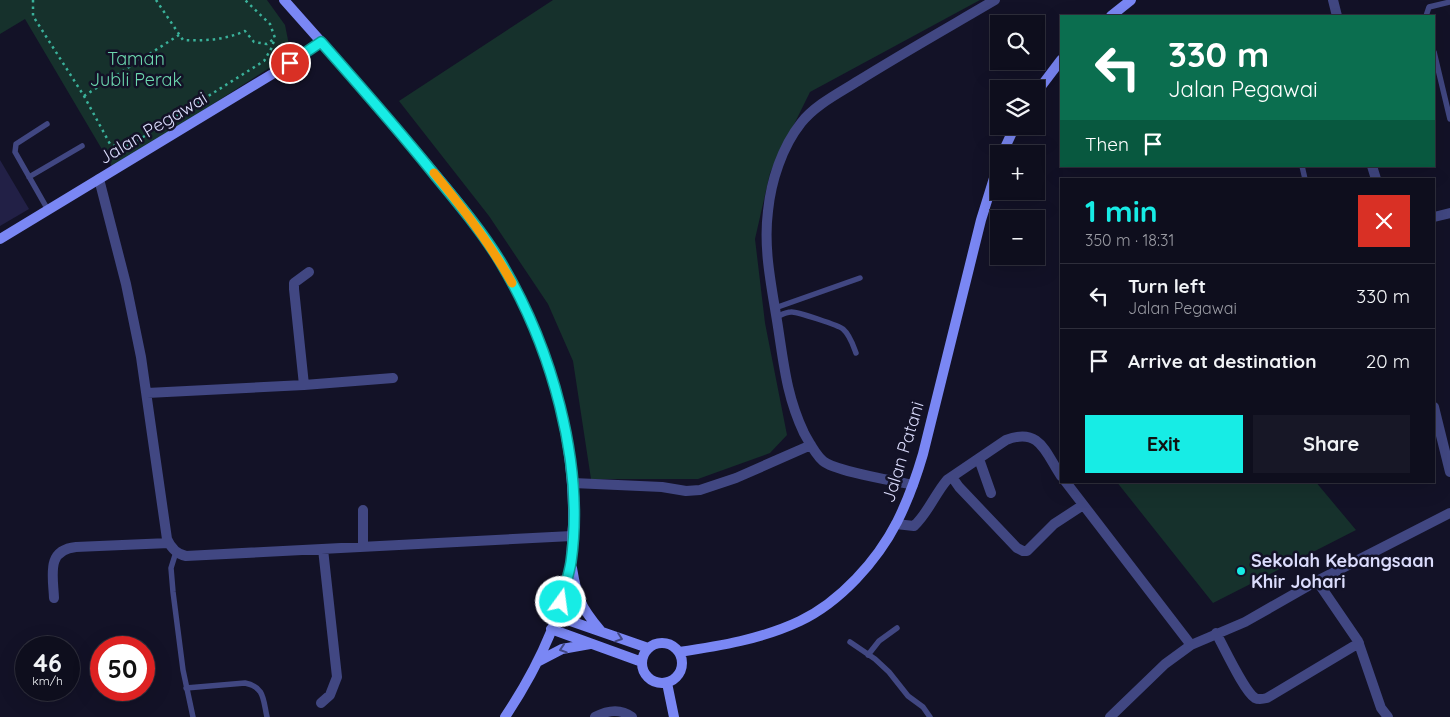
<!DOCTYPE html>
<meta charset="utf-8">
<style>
body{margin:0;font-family:Quicksand,sans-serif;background:#171726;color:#f1f3f6;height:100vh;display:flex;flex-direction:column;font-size:19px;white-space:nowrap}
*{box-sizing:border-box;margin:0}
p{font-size:16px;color:#9b9ca4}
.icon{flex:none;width:28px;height:28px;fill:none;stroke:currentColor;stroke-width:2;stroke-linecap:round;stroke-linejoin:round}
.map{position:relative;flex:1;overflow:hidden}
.drawer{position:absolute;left:1060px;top:178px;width:375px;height:305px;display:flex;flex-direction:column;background:#0e0e1d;border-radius:0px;box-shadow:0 5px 20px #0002,0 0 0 1px #2e2e3b}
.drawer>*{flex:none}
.top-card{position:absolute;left:1060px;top:15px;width:375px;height:152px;border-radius:0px;box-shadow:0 5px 20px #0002,0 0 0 1px #2e2e3b;background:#0b6e4f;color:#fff;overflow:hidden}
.controls{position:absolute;left:990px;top:15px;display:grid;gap:10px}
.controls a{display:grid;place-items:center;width:55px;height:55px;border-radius:0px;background:#0e0e1d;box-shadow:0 5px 20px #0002,0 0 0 1px #2e2e3b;font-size:25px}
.speed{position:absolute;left:15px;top:636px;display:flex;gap:10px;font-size:25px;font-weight:700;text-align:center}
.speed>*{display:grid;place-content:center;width:65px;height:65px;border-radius:50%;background:#0e0e1d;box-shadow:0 5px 20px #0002,0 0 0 1px #2e2e3b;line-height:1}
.speed small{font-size:12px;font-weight:400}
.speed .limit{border:8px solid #d22;background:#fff;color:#111}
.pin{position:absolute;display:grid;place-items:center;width:42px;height:42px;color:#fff;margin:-21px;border:2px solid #fff;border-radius:50%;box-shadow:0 1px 5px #0007}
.me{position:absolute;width:55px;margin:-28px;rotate:14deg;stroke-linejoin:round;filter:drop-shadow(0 0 4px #0008)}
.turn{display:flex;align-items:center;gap:18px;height:105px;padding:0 25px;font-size:22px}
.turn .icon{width:65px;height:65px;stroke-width:2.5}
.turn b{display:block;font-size:35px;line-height:42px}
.then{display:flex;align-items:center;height:48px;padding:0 25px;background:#0003;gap:10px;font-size:19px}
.round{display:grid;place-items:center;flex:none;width:52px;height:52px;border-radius:0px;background:#171726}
.overview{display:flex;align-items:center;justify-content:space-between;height:85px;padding:0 25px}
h1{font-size:30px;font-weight:800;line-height:38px;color:#17ece5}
.button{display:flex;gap:10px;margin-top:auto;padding:10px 25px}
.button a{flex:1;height:58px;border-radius:0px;background:#17ece5;color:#111;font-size:20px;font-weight:800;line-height:58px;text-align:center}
.button a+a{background:#171726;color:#f1f3f6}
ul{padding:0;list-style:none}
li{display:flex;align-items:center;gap:15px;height:65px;padding:0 25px;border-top:1px solid #2e2e3b}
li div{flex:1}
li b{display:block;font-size:19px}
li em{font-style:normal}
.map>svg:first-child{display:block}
.green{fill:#16312c}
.building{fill:#222046}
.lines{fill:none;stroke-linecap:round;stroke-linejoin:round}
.path{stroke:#3ab19a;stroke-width:2.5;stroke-dasharray:2.5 4;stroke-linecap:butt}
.lane{stroke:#414782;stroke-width:5.5}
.street{stroke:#414782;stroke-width:10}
.secondary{stroke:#7a87f4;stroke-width:10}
.oneway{stroke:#414783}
.route-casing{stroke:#0f9995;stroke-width:12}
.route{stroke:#17ece5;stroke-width:9}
.slow{stroke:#f59e0b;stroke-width:9}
.poi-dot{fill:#17ece5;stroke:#131227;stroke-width:2}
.labels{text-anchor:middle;stroke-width:5;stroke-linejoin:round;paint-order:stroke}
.park-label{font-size:18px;fill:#6cd7ae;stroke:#131227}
.street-label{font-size:18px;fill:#dbdcfc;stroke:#131227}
.poi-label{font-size:18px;font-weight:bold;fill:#dbdcfc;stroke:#131227;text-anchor:start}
</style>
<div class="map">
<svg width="1450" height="717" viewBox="0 0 1450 717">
<rect width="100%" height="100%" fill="#131227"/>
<path class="green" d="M0 0H267L285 25 289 45 277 63 113 168 25 19 0 34Z
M553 0H980L810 92 770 173 755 239 765 323 787 435 770 453 698 479H591L573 361 548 304 489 216 399 101Z
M1116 481H1315L1356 530 1213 603Z"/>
<path class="building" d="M0 160 29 209 0 226Z"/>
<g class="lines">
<path class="path" d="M33 0V16L84 96 110 144 121 148 132 144 264 61 271 49 275 38
M156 0 183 40C204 41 225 40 245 31L254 42 267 44 275 38 270 24 245 0
M84 96 179 35"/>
<path class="lane" d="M1426 16 1429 7 1450 2
M1434 52 1450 119
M47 124 16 144 15 152 48 210
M1302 166 1305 179
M29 177 82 146
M775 308 860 278
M776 317C781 315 786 312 791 312 796 311 840 326 843 329 850 335 853 345 856 353
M176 552 171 568 173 592 183 670 193 717
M850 642 875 659 889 672 908 696 923 707 930 717
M868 655 879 641 897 628
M186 688 245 683C265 687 263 700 267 717"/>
<path class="street" d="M1333 0 1337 16
M1372 166 1376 179
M99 179 126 284 141 357 167 539C171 548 176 554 186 556L572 536
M1434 217 1450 213
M304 385 294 289V283L309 272
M147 393 304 385 393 378
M1434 407 1450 472
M979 459 991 493
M952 477 959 487 1017 548 1023 551H1027L1054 524 1083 505
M1065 481 1191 645
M573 483 662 487 686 491 700 490 736 478 811 445
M913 485C895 481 834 471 823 461 815 454 809 442 804 433 787 397 784 366 778 327 772 288 763 250 768 211 771 181 782 147 801 123 815 105 839 93 858 81 903 53 949 27 995 0
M363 510V547
M896 524 914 526C928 513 935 494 947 480L1006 440C1040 427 1045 452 1061 476
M1317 581 1358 641 1381 708 1388 717
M54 598C53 575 46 550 76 547L169 543
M1216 633C1224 647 1244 691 1255 698 1259 700 1263 699 1267 698L1359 643
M321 703 330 695 337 677 323 549
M595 717C608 710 620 708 632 717
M1110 717 1165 664 1191 645 1245 622 1317 581 1450 513"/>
<path class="secondary" d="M284 0C326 47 368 95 409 143 441 181 474 219 500 261 547 339 575 433 573 525 572 537 572 550 571 562 562 617 535 672 505 717
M1111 16 1131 0
M1036 93 1061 60
M1002 154 1015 126
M0 239 274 73 321 42
M572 568C577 598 580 606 600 630
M556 616 648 648
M551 629 642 662
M642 663a20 20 0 1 1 40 0a20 20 0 1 1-40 0Z
M679 652C720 646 762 639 800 621 840 602 877 561 897 522 908 500 916 478 923 454L981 220 999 162
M537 662 562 649 590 644
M667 683 674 717"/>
</g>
<defs><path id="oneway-chevron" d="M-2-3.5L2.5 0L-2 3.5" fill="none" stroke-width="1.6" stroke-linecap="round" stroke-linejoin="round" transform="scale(1.25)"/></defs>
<g class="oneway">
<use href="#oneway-chevron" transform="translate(619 638) rotate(19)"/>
<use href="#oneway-chevron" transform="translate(563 649) rotate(162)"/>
</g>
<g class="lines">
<defs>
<path id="route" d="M290 63 321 42C359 85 398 129 434 174 457 202 481 230 500 261 551 346 585 462 571 562 569 575 564 589 561 602"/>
</defs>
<use href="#route" class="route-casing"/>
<use href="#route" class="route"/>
<path class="slow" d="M434 173C463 208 490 243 512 283"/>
</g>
<circle class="poi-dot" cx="1241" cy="571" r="5"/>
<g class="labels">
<g class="park-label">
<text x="136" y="65">Taman<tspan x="136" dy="21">Jubli Perak</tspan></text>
</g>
<g class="street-label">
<text transform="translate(153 128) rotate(-31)" y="6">Jalan Pegawai</text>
<text transform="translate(903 452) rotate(-73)" y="6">Jalan Patani</text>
</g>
<g class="poi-label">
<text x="1251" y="567">Sekolah Kebangsaan<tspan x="1251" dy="21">Khir Johari</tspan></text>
</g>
</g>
</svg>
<div class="controls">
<a><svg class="icon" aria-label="search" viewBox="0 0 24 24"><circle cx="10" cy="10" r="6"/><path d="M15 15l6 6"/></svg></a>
<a><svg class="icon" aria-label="layers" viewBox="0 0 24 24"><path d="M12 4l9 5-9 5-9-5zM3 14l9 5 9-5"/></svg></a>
<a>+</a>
<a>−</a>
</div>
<div class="speed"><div>46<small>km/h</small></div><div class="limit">50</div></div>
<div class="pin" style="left:290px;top:63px;background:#d93025"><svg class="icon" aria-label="arrive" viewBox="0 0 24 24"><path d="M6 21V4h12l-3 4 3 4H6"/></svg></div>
<svg class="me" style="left:561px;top:602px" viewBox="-20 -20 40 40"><circle r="17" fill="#17ece5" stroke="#fff" stroke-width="3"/><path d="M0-11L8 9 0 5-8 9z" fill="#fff"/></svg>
<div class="top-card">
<div class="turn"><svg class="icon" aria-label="left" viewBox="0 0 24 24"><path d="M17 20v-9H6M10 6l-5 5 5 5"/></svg><div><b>330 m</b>Jalan Pegawai</div></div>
<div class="then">Then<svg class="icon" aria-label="arrive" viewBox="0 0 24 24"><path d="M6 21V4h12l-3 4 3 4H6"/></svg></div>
</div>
<section class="drawer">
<div class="overview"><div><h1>1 min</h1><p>350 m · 18:31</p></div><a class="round" style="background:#d93025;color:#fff"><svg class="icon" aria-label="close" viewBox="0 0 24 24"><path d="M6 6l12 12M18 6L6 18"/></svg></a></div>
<ul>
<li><svg class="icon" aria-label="left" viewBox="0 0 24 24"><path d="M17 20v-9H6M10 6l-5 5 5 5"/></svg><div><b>Turn left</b><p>Jalan Pegawai</p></div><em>330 m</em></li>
<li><svg class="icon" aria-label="arrive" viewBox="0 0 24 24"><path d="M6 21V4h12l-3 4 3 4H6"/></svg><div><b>Arrive at destination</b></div><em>20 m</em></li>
</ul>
<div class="button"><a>Exit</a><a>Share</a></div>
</section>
</div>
